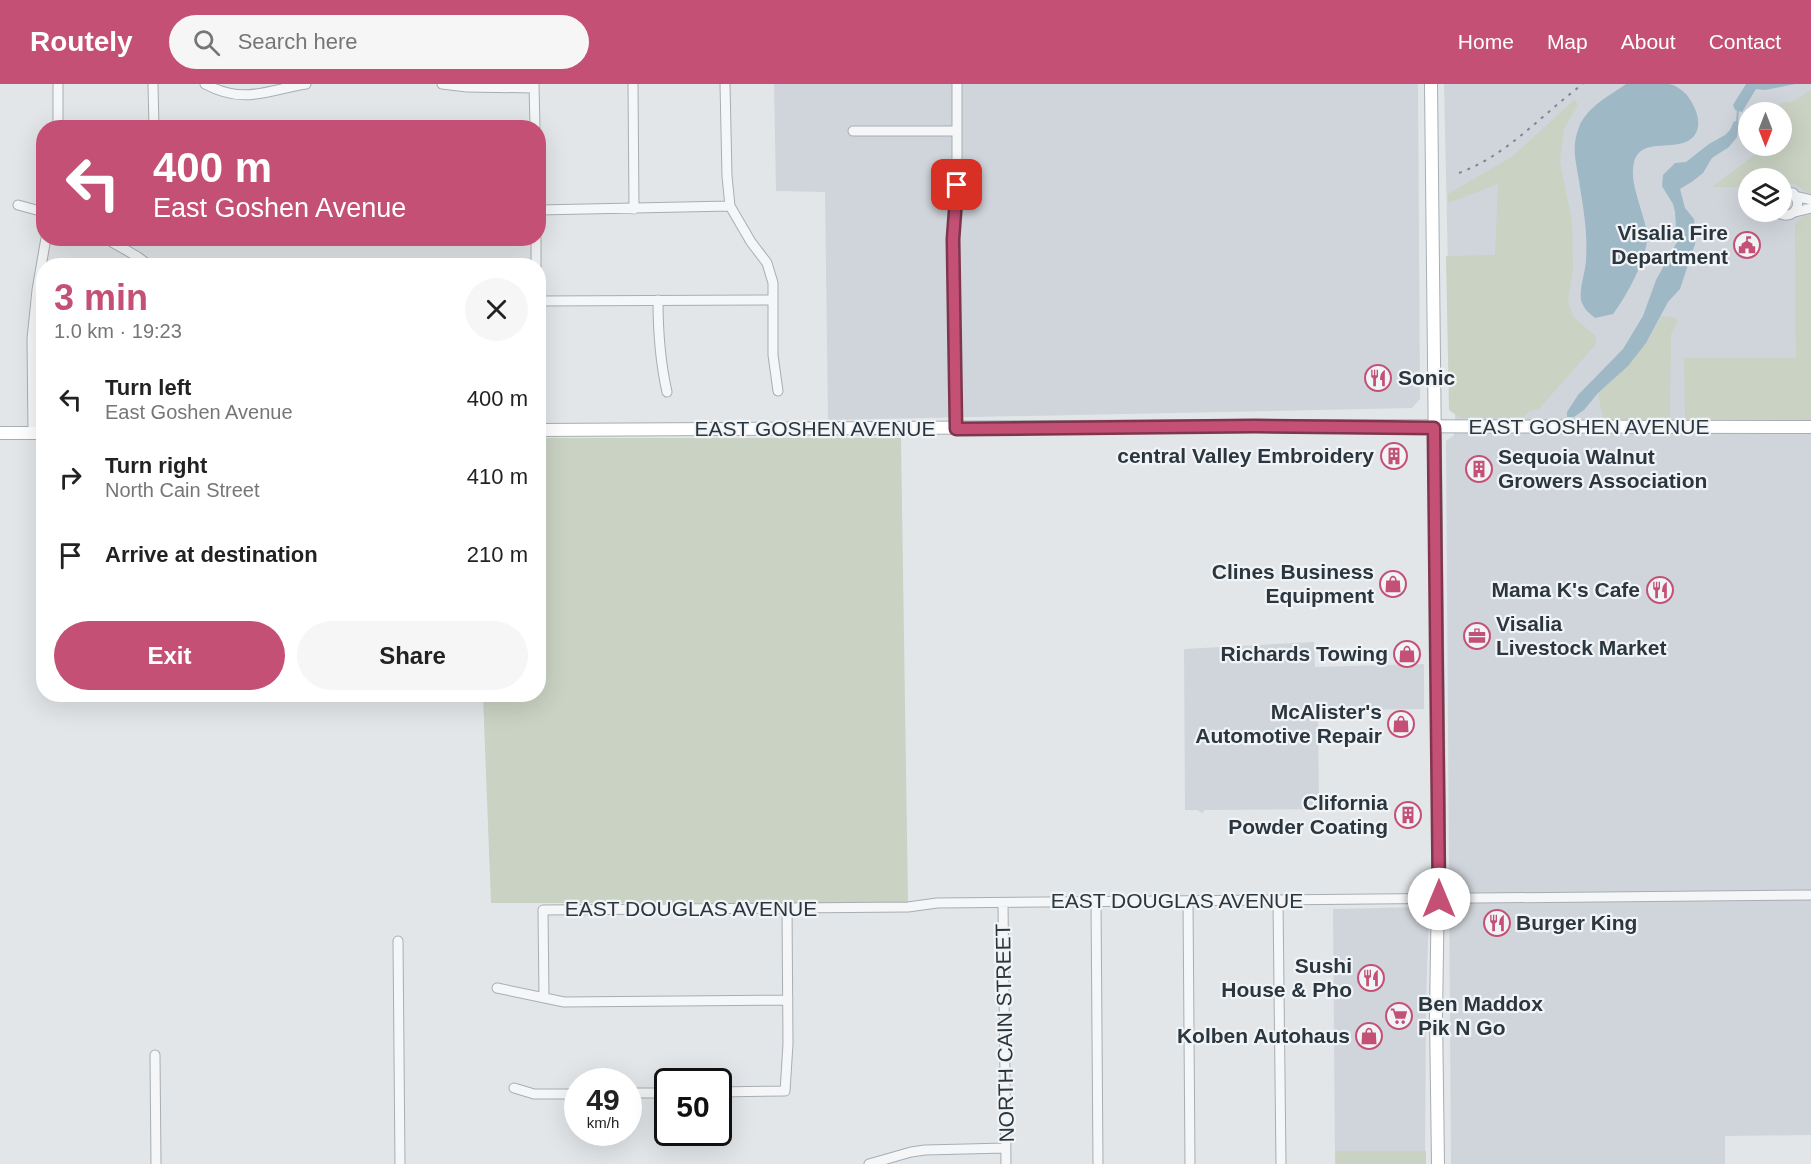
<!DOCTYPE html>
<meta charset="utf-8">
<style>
body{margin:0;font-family:Helvetica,sans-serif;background:#f6f6f6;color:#222;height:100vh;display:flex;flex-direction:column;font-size:22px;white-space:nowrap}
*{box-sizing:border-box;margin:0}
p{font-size:20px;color:#767676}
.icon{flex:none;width:33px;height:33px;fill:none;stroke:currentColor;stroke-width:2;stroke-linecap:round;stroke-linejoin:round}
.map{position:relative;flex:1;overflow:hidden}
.details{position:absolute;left:36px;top:174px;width:510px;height:444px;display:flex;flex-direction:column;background:#fff;border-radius:24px;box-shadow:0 6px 24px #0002}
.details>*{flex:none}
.guide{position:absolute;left:36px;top:36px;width:510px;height:126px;border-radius:24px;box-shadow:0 6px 24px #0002;background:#c45175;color:#fff;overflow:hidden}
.needle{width:39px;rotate:180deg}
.fabs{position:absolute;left:1738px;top:18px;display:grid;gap:12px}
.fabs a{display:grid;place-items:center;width:54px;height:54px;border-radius:50%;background:#fff;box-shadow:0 6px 24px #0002;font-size:30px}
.speed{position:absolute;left:564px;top:984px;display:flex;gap:12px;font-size:30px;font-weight:700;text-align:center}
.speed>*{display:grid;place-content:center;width:78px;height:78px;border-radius:50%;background:#fff;box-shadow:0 6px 24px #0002;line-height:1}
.speed small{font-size:15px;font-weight:400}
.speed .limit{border:3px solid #111;border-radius:9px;background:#fff;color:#111}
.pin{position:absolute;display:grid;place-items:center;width:51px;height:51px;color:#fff;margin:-26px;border-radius:12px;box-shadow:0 3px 9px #0006}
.me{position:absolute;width:66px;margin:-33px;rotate:0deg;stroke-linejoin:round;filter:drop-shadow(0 0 4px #0008)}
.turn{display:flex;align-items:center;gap:21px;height:126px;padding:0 18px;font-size:27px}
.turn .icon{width:78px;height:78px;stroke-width:2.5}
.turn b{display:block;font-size:42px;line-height:51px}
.round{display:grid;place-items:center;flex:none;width:63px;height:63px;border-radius:32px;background:#f6f6f6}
.headline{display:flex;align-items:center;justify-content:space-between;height:102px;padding:0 18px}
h1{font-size:36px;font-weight:700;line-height:45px;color:#c45175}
.action{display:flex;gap:12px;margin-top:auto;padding:12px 18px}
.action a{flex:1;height:69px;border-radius:36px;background:#c45175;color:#fff;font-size:24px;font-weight:700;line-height:69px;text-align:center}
.action a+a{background:#f6f6f6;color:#222}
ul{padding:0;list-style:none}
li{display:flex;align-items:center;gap:18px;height:78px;padding:0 18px}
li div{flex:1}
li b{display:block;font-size:22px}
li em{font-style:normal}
header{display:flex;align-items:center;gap:36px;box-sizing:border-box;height:84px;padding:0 30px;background:#c45175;color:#fff}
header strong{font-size:28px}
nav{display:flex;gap:33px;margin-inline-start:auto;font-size:21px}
.search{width:420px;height:54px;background:#f6f6f6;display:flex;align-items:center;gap:15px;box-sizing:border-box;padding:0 21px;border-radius:33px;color:#767676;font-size:22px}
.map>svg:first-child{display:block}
.built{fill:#d0d5db;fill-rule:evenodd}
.green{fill:#c9d2c3}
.water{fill:#9fb8c6}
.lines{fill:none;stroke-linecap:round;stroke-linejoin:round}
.stream{stroke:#9fb8c6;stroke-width:2}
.street-casing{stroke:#a7aeb3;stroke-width:11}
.secondary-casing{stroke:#a7aeb3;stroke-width:14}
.street{stroke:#f4f6f7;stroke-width:9}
.secondary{stroke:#fff;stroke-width:12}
.rail{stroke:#7c8891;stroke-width:2;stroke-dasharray:3 6;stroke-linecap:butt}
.route-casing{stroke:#7f354c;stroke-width:15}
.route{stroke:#c45175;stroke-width:10}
.labels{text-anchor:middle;stroke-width:4.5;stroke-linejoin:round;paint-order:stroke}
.poi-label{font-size:21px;font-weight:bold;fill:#2b363f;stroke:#f1f4f6;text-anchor:end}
.street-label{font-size:21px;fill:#2b363f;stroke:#f1f4f6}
</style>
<header>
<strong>Routely</strong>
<div class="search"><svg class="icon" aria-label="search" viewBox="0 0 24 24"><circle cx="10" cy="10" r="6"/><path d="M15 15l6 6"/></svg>Search here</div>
<nav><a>Home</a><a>Map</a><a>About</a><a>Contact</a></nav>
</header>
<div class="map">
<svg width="1811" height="1080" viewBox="0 0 1811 1080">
<rect width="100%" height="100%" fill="#e2e6e9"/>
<path class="built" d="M774 0H1418L1420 315 1412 324 828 336 825 108 776 107Z
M1444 0H1811V1051L1725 1052V1080H1451L1446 357 1454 351 1455 329 1451 322ZM1749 28H1782V62H1749ZM1749 94H1782V128H1749Z
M1314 558 1315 583 1424 580V625L1318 626 1319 725 1205 726 1202 729 1197 726H1185L1184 565Z
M1424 823 1429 828 1426 921 1425 1080H1335L1333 825Z"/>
<path class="green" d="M1811 6V111L1795 100 1782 99V94H1749V103H1712L1766 62H1782V28H1773L1781 19 1792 18Z
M1574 16 1578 20 1564 45 1560 78 1572 137 1573 186 1568 216 1573 233 1596 252V260L1539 325 1529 327 1523 334H1460L1449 326 1446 172 1495 171 1498 100 1448 119V110L1513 72Z
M1811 131V336L1685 335 1684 274H1796L1795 140 1804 132Z
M1662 232 1673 233 1678 236 1671 251 1670 335H1603L1598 309C1628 283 1642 267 1662 232Z
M539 354H901L908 819H491L483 611 538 610Z
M1335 1067H1426V1080H1336Z"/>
<path class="water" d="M1626 0C1640 0 1653 0 1667 0 1674 0 1681 5 1686 10 1700 27 1707 54 1679 60 1660 64 1635 56 1633 85 1632 99 1638 115 1642 129 1644 137 1648 148 1647 156 1645 178 1626 213 1613 230L1595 234C1589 229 1583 224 1581 216 1579 203 1586 187 1586 175 1588 149 1583 122 1579 97 1576 76 1571 64 1579 43 1587 23 1609 12 1626 0Z
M1746 0H1795L1765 6 1756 5 1742 28 1735 26 1733 21Z
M1734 37 1739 38 1737 53 1729 63 1712 74 1703 89 1693 97 1680 105 1685 124 1694 135 1696 157 1680 205 1668 218 1646 259 1628 282 1598 309 1584 326 1574 333H1567V328L1578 311 1623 265 1643 232 1656 196 1677 158 1675 128 1673 120 1662 102 1663 91 1675 79 1686 78 1709 60 1725 51 1730 46Z"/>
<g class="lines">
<path class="stream" d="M1737 38 1738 26"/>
<defs>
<path id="street" d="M58 0V44
M153 0 154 44
M205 0C244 21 267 6 306 0
M442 0 467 3 534 4
M534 0 535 44
M633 0 634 125
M725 0 727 92 730 122
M853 47H957
M1795 112 1811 116
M18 121 44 128
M538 126 730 122 751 158 767 179 773 199V271L778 307
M1777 128C1791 138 1805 122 1793 109L1782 108
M1795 128 1811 124
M105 154 138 173 150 182
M536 154V182
M658 216C658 248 660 277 667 308
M538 217 772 216
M956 345 953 155 957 118V0
M33 349 32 255 37 206 46 154
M1096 817 1098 1080
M1188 817 1190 1080
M1278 817 1281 1080
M1003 819 1006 1080
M398 857 400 1080
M497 904 564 918 788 916
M544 914 543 826 908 823 937 819 1811 811
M155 971 156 1080
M514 1004 534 1010H578
M718 1008 785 1007 788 960 787 824
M628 1009H668
M869 1080 911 1068 925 1066 1006 1064"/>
<path id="secondary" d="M1431 0 1439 737 1436 931 1438 1080
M538 346 1255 342 1811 343
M0 349H44"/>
</defs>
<use href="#street" class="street-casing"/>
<use href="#secondary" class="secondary-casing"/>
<use href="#street" class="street"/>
<use href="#secondary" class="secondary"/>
<path class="rail" d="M1459 89C1508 71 1542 30 1583 0"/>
</g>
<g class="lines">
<defs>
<path id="route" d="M957 101 953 155 956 345 1255 342 1434 344 1439 815"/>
</defs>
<use href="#route" class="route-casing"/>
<use href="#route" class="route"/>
</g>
<defs>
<symbol id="civic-ring" viewBox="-11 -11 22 22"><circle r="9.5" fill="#f1f4f6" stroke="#c45175" stroke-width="1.5"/><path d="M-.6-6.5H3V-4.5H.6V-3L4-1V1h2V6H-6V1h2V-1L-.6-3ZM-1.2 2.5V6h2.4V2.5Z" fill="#c45175"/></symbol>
<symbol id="restaurant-ring" viewBox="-11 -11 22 22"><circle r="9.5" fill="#f1f4f6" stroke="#c45175" stroke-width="1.5"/><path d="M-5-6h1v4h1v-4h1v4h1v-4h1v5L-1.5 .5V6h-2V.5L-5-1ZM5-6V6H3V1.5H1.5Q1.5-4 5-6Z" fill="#c45175"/></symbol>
<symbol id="building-ring" viewBox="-11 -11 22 22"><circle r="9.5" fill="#f1f4f6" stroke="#c45175" stroke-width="1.5"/><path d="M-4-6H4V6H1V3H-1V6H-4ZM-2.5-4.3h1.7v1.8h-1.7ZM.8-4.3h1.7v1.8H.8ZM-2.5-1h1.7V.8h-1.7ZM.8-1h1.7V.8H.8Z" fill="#c45175"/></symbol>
<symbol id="shop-ring" viewBox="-11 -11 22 22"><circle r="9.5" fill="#f1f4f6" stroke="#c45175" stroke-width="1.5"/><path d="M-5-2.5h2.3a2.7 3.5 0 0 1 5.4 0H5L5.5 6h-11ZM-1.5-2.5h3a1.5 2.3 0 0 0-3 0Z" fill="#c45175"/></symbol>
<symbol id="office-ring" viewBox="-11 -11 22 22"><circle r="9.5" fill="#f1f4f6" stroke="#c45175" stroke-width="1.5"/><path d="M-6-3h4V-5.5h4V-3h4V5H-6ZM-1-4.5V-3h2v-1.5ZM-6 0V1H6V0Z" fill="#c45175"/></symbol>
<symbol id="supermarket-ring" viewBox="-11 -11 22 22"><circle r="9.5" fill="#f1f4f6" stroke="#c45175" stroke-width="1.5"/><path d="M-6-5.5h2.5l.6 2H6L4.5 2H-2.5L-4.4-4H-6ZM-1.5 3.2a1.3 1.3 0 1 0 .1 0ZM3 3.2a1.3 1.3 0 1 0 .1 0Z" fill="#c45175"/></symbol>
</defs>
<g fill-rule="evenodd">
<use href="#civic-ring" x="1732" y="146" width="30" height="30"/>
<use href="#restaurant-ring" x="1363" y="279" width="30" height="30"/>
<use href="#building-ring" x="1379" y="357" width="30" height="30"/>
<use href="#building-ring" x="1464" y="370" width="30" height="30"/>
<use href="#shop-ring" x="1378" y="485" width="30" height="30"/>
<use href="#restaurant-ring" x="1645" y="491" width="30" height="30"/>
<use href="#office-ring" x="1462" y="537" width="30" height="30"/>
<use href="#shop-ring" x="1392" y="555" width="30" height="30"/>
<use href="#shop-ring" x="1386" y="625" width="30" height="30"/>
<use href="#building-ring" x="1393" y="716" width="30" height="30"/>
<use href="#restaurant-ring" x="1482" y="824" width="30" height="30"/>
<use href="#restaurant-ring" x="1356" y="879" width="30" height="30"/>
<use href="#supermarket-ring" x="1384" y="917" width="30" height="30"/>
<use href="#shop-ring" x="1354" y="937" width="30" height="30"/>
</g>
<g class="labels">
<g class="poi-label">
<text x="1728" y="156">Visalia Fire<tspan x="1728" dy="24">Department</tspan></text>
<text x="1398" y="301" text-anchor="start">Sonic</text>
<text x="1374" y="379">central Valley Embroidery</text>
<text x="1498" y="380" text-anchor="start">Sequoia Walnut<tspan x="1498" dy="24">Growers Association</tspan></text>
<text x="1374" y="495">Clines Business<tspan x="1374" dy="24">Equipment</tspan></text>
<text x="1640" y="513">Mama K's Cafe</text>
<text x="1496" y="547" text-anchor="start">Visalia<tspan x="1496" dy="24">Livestock Market</tspan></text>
<text x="1388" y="577">Richards Towing</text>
<text x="1382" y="635">McAlister's<tspan x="1382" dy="24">Automotive Repair</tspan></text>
<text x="1388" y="726">Clifornia<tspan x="1388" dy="24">Powder Coating</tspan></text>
<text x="1516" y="846" text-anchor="start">Burger King</text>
<text x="1352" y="889">Sushi<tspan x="1352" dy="24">House &amp; Pho</tspan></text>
<text x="1418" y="927" text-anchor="start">Ben Maddox<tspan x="1418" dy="24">Pik N Go</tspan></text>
<text x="1350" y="959">Kolben Autohaus</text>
</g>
<g class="street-label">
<text x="1589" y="350">EAST GOSHEN AVENUE</text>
<text x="815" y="352">EAST GOSHEN AVENUE</text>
<text x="1177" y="824">EAST DOUGLAS AVENUE</text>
<text x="691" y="832">EAST DOUGLAS AVENUE</text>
<text transform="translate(1005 949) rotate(-91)" y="7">NORTH CAIN STREET</text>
</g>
</g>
</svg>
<div class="fabs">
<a><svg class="needle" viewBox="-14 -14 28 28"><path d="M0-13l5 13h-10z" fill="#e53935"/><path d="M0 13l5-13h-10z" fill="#767676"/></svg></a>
<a><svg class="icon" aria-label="layers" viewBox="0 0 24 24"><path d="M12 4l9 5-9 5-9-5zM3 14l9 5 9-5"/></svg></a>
</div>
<div class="speed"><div>49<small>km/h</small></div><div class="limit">50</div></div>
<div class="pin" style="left:957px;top:101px;background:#d93025"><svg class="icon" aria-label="arrive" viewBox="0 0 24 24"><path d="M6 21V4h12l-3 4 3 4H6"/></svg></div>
<svg class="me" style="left:1439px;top:815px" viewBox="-20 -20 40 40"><circle r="19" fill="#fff"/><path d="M0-13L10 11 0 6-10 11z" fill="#c45175"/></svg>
<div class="guide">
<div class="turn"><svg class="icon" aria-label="left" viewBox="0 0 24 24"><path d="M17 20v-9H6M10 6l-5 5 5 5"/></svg><div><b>400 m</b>East Goshen Avenue</div></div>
</div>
<section class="details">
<div class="headline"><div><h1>3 min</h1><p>1.0 km · 19:23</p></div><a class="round"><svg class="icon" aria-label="close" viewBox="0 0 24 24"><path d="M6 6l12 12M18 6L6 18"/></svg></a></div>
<ul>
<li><svg class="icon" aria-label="left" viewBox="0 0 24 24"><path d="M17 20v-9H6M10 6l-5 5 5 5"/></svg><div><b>Turn left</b><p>East Goshen Avenue</p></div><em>400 m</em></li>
<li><svg class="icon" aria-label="right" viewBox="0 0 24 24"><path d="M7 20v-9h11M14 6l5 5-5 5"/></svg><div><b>Turn right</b><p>North Cain Street</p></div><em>410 m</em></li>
<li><svg class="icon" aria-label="arrive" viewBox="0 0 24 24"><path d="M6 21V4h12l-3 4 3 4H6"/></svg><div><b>Arrive at destination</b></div><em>210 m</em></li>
</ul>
<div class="action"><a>Exit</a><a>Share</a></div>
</section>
</div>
